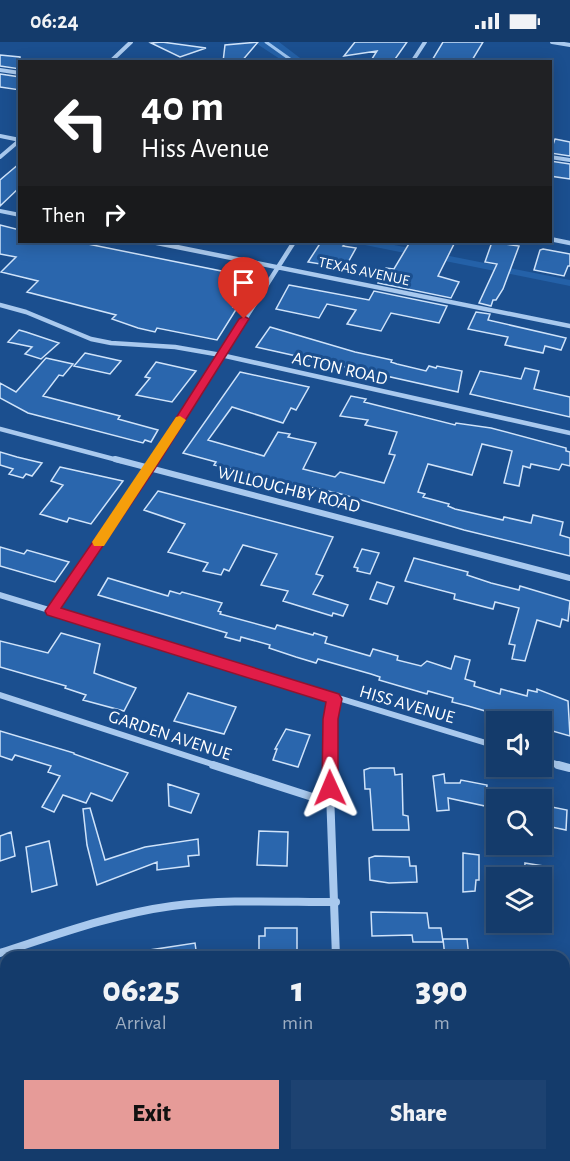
<!DOCTYPE html>
<style>
body{margin:0;font-family:"Alegreya Sans",sans-serif;background:#1d4271;color:#f1f3f6;height:100vh;display:flex;flex-direction:column;font-size:22px;white-space:nowrap}
*{box-sizing:border-box;margin:0}
p{font-size:20px;color:#9dadc1}
.icon{flex:none;width:33px;height:33px;fill:none;stroke:currentColor;stroke-width:2;stroke-linecap:round;stroke-linejoin:round}
.map{position:relative;flex:1;overflow:hidden}
.drawer{position:absolute;left:0px;top:909px;width:570px;height:210px;display:flex;flex-direction:column;background:#143b6b;border-radius:18px 18px 0 0;box-shadow:0 3px 15px #0003,0 0 0 2px #33557e}
.drawer>*{flex:none}
.guide{position:absolute;left:18px;top:18px;width:534px;height:183px;border-radius:0px;box-shadow:0 3px 15px #0003,0 0 0 2px #33557e;background:#202124;color:#fff;overflow:hidden}
.controls{position:absolute;left:486px;top:669px;display:grid;gap:12px}
.controls a{display:grid;place-items:center;width:66px;height:66px;border-radius:0px;background:#143b6b;box-shadow:0 3px 15px #0003,0 0 0 2px #33557e;font-size:30px}
.pin{position:absolute;display:grid;place-items:center;width:51px;height:51px;color:#fff;margin:-62px -26px;border-radius:50% 50% 50% 0;rotate:-45deg;box-shadow:0 0 6px #0007}
.pin .icon{rotate:45deg}
.me{position:absolute;width:66px;margin:-33px;rotate:359deg;stroke-linejoin:round;filter:drop-shadow(0 0 4px #0008)}
.turn{display:flex;align-items:center;gap:21px;height:126px;padding:0 24px;font-size:27px}
.turn .icon{width:78px;height:78px;stroke-width:2.5}
.turn b{display:block;font-size:42px;line-height:51px}
.then{display:flex;align-items:center;height:57px;padding:0 24px;background:#0003;gap:12px;font-size:22px}
.eta{display:flex;justify-content:space-evenly;align-items:center;height:102px;text-align:center}
.eta b{font-size:36px;font-weight:800;line-height:42px}
.button{display:flex;gap:12px;margin-top:auto;padding:12px 24px}
.button a{flex:1;height:69px;border-radius:0px;background:#e69b98;color:#111;font-size:24px;font-weight:800;line-height:69px;text-align:center}
.button a+a{background:#1d4271;color:#f1f3f6}
.status{display:flex;justify-content:space-between;align-items:center;height:42px;padding:0 30px;background:#143b6b;direction:ltr}
.status svg{height:16px;fill:currentColor}
.map>svg:first-child{display:block}
.green{fill:#2461a8}
.lines{fill:none;stroke-linecap:round;stroke-linejoin:round}
.stream{stroke:#9cc4f0;stroke-width:3}
.building{fill:#2a66ad;stroke:#cfe3fa;stroke-width:1.5}
.street-far3{stroke:#a9c9ee;stroke-width:4}
.street-far2{stroke:#a9c9ee;stroke-width:4.5}
.street-far1{stroke:#a9c9ee;stroke-width:6}
.street{stroke:#a9c9ee;stroke-width:8}
.secondary{fill:#d6e6fa;fill-rule:evenodd}
.route{fill:#e11d48;stroke:#92132f;stroke-width:1.5}
.slow{fill:#f59e0b}
.labels{text-anchor:middle;stroke-width:6;stroke-linejoin:round;paint-order:stroke}
.far-street-label{font-size:15px;fill:#fff;stroke:#1b4f8f}
.street-label{font-size:18px;fill:#fff;stroke:#1b4f8f}
</style>
<div class="status"><b>06:24</b><svg viewBox="0 0 49 12"><path d="M0 12V9h3v3zM5 12V6h3v6zM10 12V3h3v9zM15 12V0h3v12zM26 1h20v11H26zM47 4h2v5h-2z"/></svg></div>
<div class="map">
<svg width="570" height="1119" viewBox="0 0 570 1119">
<rect width="100%" height="100%" fill="#1b4f8f"/>
<path class="green" d="M254 0H279L304 19H283Z
M367 200H379L570 238V244L365 203Z"/>
<g class="lines">
<path class="stream" d="M266 0 294 20"/>
</g>
<path class="building" d="M162 0 206 6 180 15 151 1Z
M258 0 241 20H223L225 3Z
M355 0H407L393 20H370L377 9 344 14Z
M443 0H483L471 20H431Z
M0 13 20 15V27L0 24Z
M0 32 20 35V48L0 45Z
M555 97 570 100V114L550 111Z
M550 119 570 122V137L550 134Z
M20 121V145L0 164V138Z
M0 183 20 188V200H78L251 235 252 237 233 265 237 266 217 298 157 286 155 290 138 286 112 277 116 273 27 250 38 239 1 230 16 215 0 212Z
M321 200H346L343 204 356 206 345 226 308 220Z
M410 200H455L438 234 459 240 451 256 378 241 386 226 394 227Z
M492 200 519 204 503 247 496 258H493L491 264 479 261 497 222 485 220Z
M543 207 570 212V224H568L564 234 534 228 540 208Z
M289 243 369 258 374 249 447 264 439 281 391 271 381 289 347 282 356 268 327 262 319 276 276 267Z
M476 270 490 272 488 278 566 296 561 308 545 304 543 311 505 303 508 295 468 287Z
M270 285 355 310 392 318 391 320 397 322 426 329 429 324 436 326 437 324 462 329 458 350 256 305Z
M19 288 26 290 59 301 41 317 25 312 32 305 8 300Z
M85 311 121 319 110 332 74 324Z
M46 316 73 322 63 334 59 333 43 354 120 374 118 377 158 388 151 400 145 398 143 401 28 371 0 356V341L16 350Z
M156 320 196 329 172 360 136 353 150 336 145 335Z
M525 326 539 329 534 347 570 355V375L470 352 480 329 521 337Z
M240 330 309 345 296 368 291 366 283 381 232 365 208 398 264 414 278 390 290 392 288 395 316 401 303 427 335 435 340 430 384 441 395 413 389 412 397 390 365 383 368 378 340 374 351 354 366 357 364 360 455 383 456 381 491 386 566 406V409L570 410V424L562 422 559 428 531 422 530 426 523 424 519 444 504 441 512 409 482 402 472 433 428 422 418 450 425 452 423 455 449 462 448 464 455 467 503 478 504 475 531 481 533 473 563 480 560 493 570 496V514L464 488 341 452 315 446 288 444 239 431 240 429 214 423 216 420 183 411Z
M0 410 17 415 42 421 32 434 26 432 23 436 9 432 13 427 0 423Z
M60 425 123 439 91 482 69 476 67 480 40 472 63 443 51 439Z
M158 449 333 495 316 532 323 534 313 552 348 563 343 574 333 571 332 574 283 559 288 549 261 543 277 512 243 503 229 529 224 527 221 533 203 529 208 521 168 510 185 482 144 468Z
M0 505 24 512 27 508 69 520 55 540 0 524Z
M362 507 379 511 370 532 357 529 358 526 354 525Z
M414 516 468 530 467 533 491 541 519 548 520 544 570 559 568 579 562 577 560 585 537 578 525 619 512 617 515 603 509 602 519 566 495 560 493 567 454 557 455 552 405 539Z
M108 536 168 554 170 549 180 552 182 550 222 561 218 569 221 570 220 572 275 587 277 583 313 593 314 591 327 595 325 601 370 614 373 607 398 614 397 618 421 624 427 619 451 627 455 614 470 618 465 637 475 640 474 644 500 652 501 647 527 654 528 648 537 650V647L568 659 570 694 542 686V680H532L507 673 506 675 468 664 452 660 453 656 428 649 427 652 379 638 380 635 371 632 318 617 316 621 296 615 269 606 270 603 241 595 240 599 225 595 227 591 98 553Z
M377 540 394 545 387 562 370 557Z
M61 591 100 602 94 631 136 646 124 669 83 658 86 653 65 646 66 644 0 625V599L48 611Z
M188 651 236 665 224 692 174 679Z
M286 687 310 693 298 725 273 718 277 707H275Z
M0 689 74 711V712L128 731 112 759 91 751 86 761 63 753 54 770 42 765 60 734 48 730 51 724 15 713 12 718 0 714Z
M370 726H394L395 733 402 732 403 773 408 774 409 788H373L370 747H365L364 728Z
M444 732 445 741H460L461 738 487 743 485 764 448 756 449 768 437 769 433 734Z
M168 742 199 752 191 771 169 764Z
M542 763 567 768 566 788 542 783Z
M90 766 105 818 145 805 198 797 199 813 188 814 189 824 157 828V820L97 843 87 803 83 767Z
M259 789 288 790 287 824 257 823Z
M11 790 15 814 0 819V794Z
M49 799 57 843 32 850 26 805Z
M463 811 479 813V838H476L475 849 463 850Z
M375 814 409 815 410 824H416L417 840 389 841 370 838 369 816Z
M525 821 543 824V836H524Z
M371 870 427 871 429 886H441L443 900H413L412 893 372 894Z
M265 886H297V913H259V894H265Z
M443 897H467L469 915H445Z
M195 901 197 915H151L150 908Z"/>
<g class="lines">
<path class="street-far3" d="M552 0 570 3
M110 20 131 0
M412 20 425 0
M0 28 20 31
M0 94 20 98
M0 115 20 98
M550 115 570 118
M0 169 20 173"/>
<path class="street-far2" d="M550 197 570 201
M152 200 570 284
M0 263 26 270 91 297 111 301 175 305 221 313 570 391
M0 387 121 419
M155 419 294 200"/>
<path class="street-far1" d="M115 417 570 536
M0 553 496 704
M52 569 156 417
M0 653 218 724
M542 718 563 724
M329 724 334 657"/>
<path class="street" d="M213 723 331 761
M329 723 336 915
M558 723 570 726
M0 911C56 893 113 872 172 864 226 857 281 860 336 860
M342 1113 343 1119"/>
<path class="secondary" d="M564 1043H570V1061H564Z
M180 1113H215L212 1119H177Z"/>
</g>
<path class="route" d="M244 274 249 277 154 428 61 566 339 652 342 657 338 677V746L336 751 330 753 325 751 322 746 323 677 326 660 47 573 45 569 146 423 239 277Z"/>
<path class="slow" d="M180 374 186 378 104 504H94L92 500 94 497 176 375Z"/>
<g class="labels">
<g class="far-street-label">
<text transform="translate(364 229) rotate(12)" y="5">TEXAS AVENUE</text>
</g>
<g class="street-label">
<text transform="translate(340 326) rotate(13)" y="6">ACTON ROAD</text>
<text transform="translate(289 447) rotate(14)" y="6">WILLOUGHBY ROAD</text>
<text transform="translate(407 662) rotate(16)" y="6">HISS AVENUE</text>
<text transform="translate(170 693) rotate(18)" y="6">GARDEN AVENUE</text>
</g>
</g>
</svg>
<div class="controls">
<a><svg class="icon" aria-label="sound" viewBox="0 0 24 24"><path d="M4 9h4l5-4v14l-5-4H4zM17 9q2 3 0 6"/></svg></a>
<a><svg class="icon" aria-label="search" viewBox="0 0 24 24"><circle cx="10" cy="10" r="6"/><path d="M15 15l6 6"/></svg></a>
<a><svg class="icon" aria-label="layers" viewBox="0 0 24 24"><path d="M12 4l9 5-9 5-9-5zM3 14l9 5 9-5"/></svg></a>
</div>
<div class="pin" style="left:244px;top:277px;background:#d93025"><svg class="icon" aria-label="arrive" viewBox="0 0 24 24"><path d="M6 21V4h12l-3 4 3 4H6"/></svg></div>
<svg class="me" style="left:330px;top:746px" viewBox="-20 -20 40 40"><path d="M0-17L14 15 0 8-14 15z" fill="#e11d48" stroke="#fff" stroke-width="4"/></svg>
<div class="guide">
<div class="turn"><svg class="icon" aria-label="left" viewBox="0 0 24 24"><path d="M17 20v-9H6M10 6l-5 5 5 5"/></svg><div><b>40 m</b>Hiss Avenue</div></div>
<div class="then">Then<svg class="icon" aria-label="right" viewBox="0 0 24 24"><path d="M7 20v-9h11M14 6l5 5-5 5"/></svg></div>
</div>
<section class="drawer">
<div class="eta">
<div><b>06:25</b><p>Arrival</p></div>
<div><b>1</b><p>min</p></div>
<div><b>390</b><p>m</p></div>
</div>
<div class="button"><a>Exit</a><a>Share</a></div>
</section>
</div>
